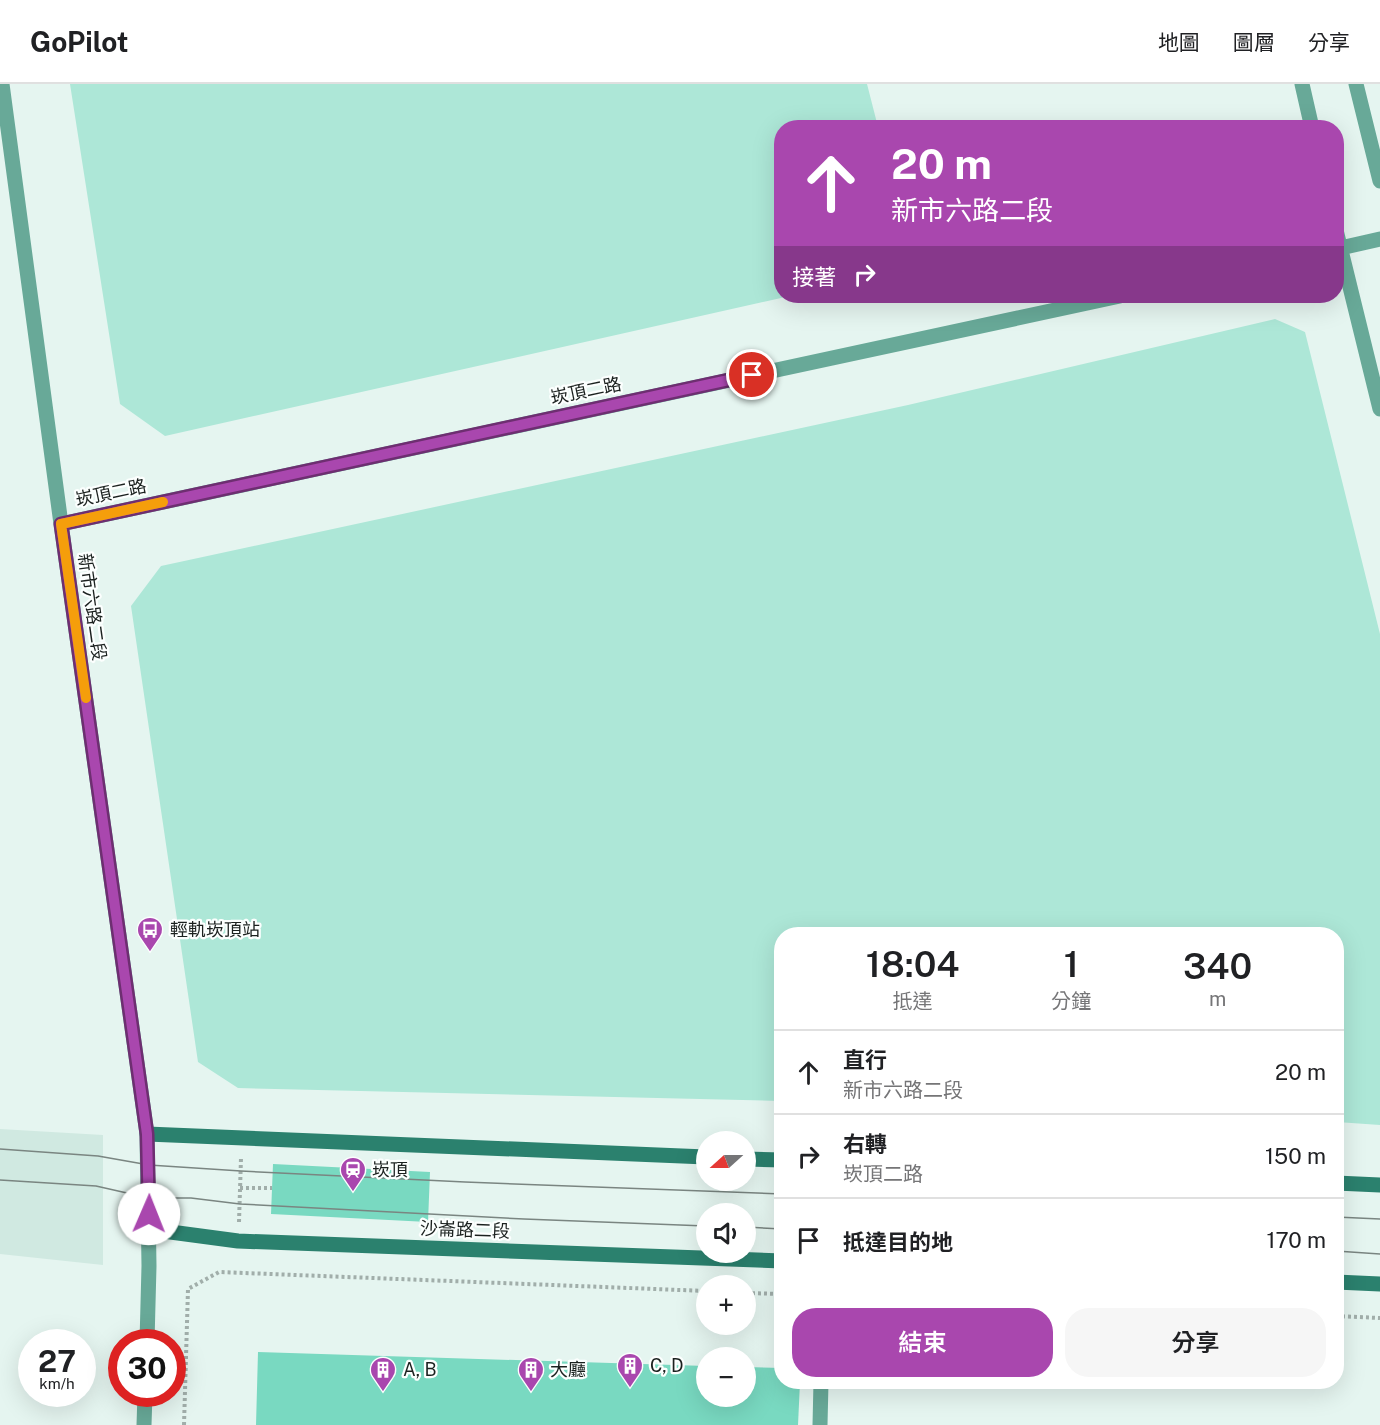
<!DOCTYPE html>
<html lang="zh-TW">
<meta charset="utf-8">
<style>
body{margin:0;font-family:"Public Sans","Noto Sans TC",sans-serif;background:#f6f6f6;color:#202124;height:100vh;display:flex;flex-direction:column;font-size:22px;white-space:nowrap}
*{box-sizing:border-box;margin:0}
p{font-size:20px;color:#757577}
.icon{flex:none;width:33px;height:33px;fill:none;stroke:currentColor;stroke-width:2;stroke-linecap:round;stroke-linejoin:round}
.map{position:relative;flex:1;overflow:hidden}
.panel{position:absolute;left:774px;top:843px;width:570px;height:462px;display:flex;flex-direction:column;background:#fff;border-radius:24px;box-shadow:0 6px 24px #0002}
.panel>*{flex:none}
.top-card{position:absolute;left:774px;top:36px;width:570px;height:183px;border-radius:24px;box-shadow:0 6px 24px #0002;background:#a947ae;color:#fff;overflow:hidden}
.needle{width:39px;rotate:249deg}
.tools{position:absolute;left:696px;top:1047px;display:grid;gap:12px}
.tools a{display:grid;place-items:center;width:60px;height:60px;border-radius:50%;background:#fff;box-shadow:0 6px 24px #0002;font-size:30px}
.speed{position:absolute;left:18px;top:1245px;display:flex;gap:12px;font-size:30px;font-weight:700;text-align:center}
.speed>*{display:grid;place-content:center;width:78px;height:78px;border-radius:50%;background:#fff;box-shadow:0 6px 24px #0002;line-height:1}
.speed small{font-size:15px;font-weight:400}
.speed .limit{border:9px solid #d22;background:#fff;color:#111}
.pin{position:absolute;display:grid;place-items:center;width:51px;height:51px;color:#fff;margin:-26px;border:3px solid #fff;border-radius:50%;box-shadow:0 2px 6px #0007}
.me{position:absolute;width:66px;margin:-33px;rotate:1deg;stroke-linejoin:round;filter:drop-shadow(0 0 4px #0008)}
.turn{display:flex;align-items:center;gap:21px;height:126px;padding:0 18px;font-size:27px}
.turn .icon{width:78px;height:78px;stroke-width:2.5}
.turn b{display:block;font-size:42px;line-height:51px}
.then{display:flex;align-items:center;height:57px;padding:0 18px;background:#0003;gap:12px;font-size:22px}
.eta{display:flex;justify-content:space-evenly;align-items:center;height:102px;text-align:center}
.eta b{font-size:36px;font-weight:600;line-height:42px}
.cta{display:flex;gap:12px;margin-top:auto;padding:12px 18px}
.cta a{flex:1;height:69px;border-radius:24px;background:#a947ae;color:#fff;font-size:24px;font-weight:600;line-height:69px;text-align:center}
.cta a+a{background:#f6f6f6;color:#202124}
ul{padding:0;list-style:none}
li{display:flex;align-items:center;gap:18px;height:84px;padding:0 18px;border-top:2px solid #e0e0e0}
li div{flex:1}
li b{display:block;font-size:22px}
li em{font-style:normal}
header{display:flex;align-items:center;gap:36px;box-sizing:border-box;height:84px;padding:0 30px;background:#fff;border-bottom:2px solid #e0e0e0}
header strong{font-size:28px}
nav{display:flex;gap:33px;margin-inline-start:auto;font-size:21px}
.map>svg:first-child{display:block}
.built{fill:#d0e9e1}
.grass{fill:#ade7d7}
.building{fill:#79d9c1}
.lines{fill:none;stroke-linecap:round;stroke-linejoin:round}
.path{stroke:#a1aeaa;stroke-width:4;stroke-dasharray:3 3;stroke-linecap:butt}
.street{stroke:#68a998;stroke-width:15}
.secondary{stroke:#2b816e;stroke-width:15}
.tram{stroke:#7a8581;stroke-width:1.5}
.route-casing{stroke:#6e2e71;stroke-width:15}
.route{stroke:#a947ae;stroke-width:10}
.slow{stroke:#f59e0b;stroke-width:10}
.labels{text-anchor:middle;stroke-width:4.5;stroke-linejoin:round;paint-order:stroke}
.street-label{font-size:18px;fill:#1b211f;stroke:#fcfffe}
.poi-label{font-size:18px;fill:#1b211f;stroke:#fcfffe;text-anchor:start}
</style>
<header>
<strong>GoPilot</strong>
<nav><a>地圖</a><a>圖層</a><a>分享</a></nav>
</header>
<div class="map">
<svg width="1380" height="1341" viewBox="0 0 1380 1341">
<rect width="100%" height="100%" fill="#e5f5f0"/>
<path class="built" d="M0 1045 103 1051V1181L0 1170Z"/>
<path class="grass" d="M70 0H867L878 43 782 44V212H790L165 352 120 320Z
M1275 235 1305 248 1380 550V1041L1337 1038 1336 850H782L781 1017 238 1004 198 978 131 522 161 482 908 321Z"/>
<path class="building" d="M273 1080 430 1088 428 1138 271 1130Z
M258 1268 706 1282V1312H746V1283L782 1284V1298H800L798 1341H256Z"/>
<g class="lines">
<path class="path" d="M240 1104H272
M239 1138 241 1074
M746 1209 782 1210
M1336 1232 1380 1234
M184 1341 188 1205 219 1188 706 1207"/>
<path class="street" d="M2 0 61 440 147 1050 149 1182 147 1258
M1302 0 1312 44
M1356 0 1380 97
M1336 146 1380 325
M1336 165 1380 155
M61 440 1120 212
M144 1341 145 1310
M820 1341 821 1298"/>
<path class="secondary" d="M147 1050 706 1073
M746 1075 782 1076
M1336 1099 1380 1101
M148 1145 238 1157 782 1177
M1336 1198 1380 1200"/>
<path class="tram" d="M0 1065 98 1072 149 1081 241 1087 465 1098 782 1110
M0 1096 96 1102 149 1114H191L240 1120 524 1135 706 1142
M1336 1133 1380 1135
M746 1143 782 1145
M1336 1167 1380 1170"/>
</g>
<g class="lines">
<defs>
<path id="route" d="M149 1130 147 1050 61 440 752 291"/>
</defs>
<use href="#route" class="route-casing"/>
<use href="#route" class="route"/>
<path class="slow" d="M86 614 61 440 163 418"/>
</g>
<defs>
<symbol id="bus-pin" viewBox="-11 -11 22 30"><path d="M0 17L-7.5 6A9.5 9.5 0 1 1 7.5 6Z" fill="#a947ae" stroke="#fcfffe"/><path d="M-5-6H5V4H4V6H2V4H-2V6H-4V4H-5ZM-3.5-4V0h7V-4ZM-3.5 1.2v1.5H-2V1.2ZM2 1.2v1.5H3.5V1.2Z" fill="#fff"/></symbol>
<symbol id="station-pin" viewBox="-11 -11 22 30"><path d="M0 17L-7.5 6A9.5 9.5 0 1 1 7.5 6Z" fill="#a947ae" stroke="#fcfffe"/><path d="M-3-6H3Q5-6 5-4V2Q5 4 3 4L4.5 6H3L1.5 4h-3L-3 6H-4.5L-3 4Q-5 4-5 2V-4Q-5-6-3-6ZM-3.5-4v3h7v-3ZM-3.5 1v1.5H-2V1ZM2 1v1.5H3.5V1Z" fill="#fff"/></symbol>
<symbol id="building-pin" viewBox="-11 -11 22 30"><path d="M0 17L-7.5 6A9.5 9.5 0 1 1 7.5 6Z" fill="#a947ae" stroke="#fcfffe"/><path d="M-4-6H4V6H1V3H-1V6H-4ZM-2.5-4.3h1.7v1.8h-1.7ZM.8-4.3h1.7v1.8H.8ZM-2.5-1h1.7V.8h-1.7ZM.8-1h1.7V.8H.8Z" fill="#fff"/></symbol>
</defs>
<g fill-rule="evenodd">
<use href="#bus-pin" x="135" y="831" width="30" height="40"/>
<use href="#station-pin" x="338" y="1071" width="30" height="40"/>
<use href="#building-pin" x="615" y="1267" width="30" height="40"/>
<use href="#building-pin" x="368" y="1271" width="30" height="40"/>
<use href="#building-pin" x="516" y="1271" width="30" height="40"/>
</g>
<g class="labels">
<g class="street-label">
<text transform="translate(586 307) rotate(-12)" y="6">崁頂二路</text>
<text transform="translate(111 409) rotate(-12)" y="6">崁頂二路</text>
<text transform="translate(92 523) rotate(82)" y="6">新市六路二段</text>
<text transform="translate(465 1146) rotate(2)" y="6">沙崙路二段</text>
</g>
<g class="poi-label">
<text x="170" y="852">輕軌崁頂站</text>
<text x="372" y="1092">崁頂</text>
<text x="650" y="1288">C, D</text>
<text x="403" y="1292">A, B</text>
<text x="550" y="1292">大廳</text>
</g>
</g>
</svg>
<div class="tools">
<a><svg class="needle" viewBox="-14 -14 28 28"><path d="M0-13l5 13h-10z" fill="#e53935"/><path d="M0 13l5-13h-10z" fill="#757577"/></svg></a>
<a><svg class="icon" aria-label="sound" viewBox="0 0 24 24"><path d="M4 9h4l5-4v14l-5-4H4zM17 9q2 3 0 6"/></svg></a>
<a>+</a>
<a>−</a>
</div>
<div class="speed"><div>27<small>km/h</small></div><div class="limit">30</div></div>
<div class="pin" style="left:752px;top:291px;background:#d93025"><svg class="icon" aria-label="arrive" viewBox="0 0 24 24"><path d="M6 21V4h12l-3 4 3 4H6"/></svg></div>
<svg class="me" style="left:149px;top:1130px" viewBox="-20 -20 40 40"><circle r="19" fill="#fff"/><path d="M0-13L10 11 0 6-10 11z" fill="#a947ae"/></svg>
<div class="top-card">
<div class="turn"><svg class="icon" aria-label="ahead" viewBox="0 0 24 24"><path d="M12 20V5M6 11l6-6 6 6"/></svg><div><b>20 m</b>新市六路二段</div></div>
<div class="then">接著<svg class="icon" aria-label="right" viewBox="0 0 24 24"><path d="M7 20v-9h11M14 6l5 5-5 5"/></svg></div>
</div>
<section class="panel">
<div class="eta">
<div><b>18:04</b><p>抵達</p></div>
<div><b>1</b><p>分鐘</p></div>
<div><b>340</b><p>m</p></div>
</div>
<ul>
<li><svg class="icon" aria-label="ahead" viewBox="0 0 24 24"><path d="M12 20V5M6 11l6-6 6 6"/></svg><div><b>直行</b><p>新市六路二段</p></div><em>20 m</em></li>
<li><svg class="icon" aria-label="right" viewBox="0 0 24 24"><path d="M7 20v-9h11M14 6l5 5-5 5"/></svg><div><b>右轉</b><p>崁頂二路</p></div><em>150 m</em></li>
<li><svg class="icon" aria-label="arrive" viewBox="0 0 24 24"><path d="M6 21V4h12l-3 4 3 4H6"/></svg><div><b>抵達目的地</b></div><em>170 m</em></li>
</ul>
<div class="cta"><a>結束</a><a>分享</a></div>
</section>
</div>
